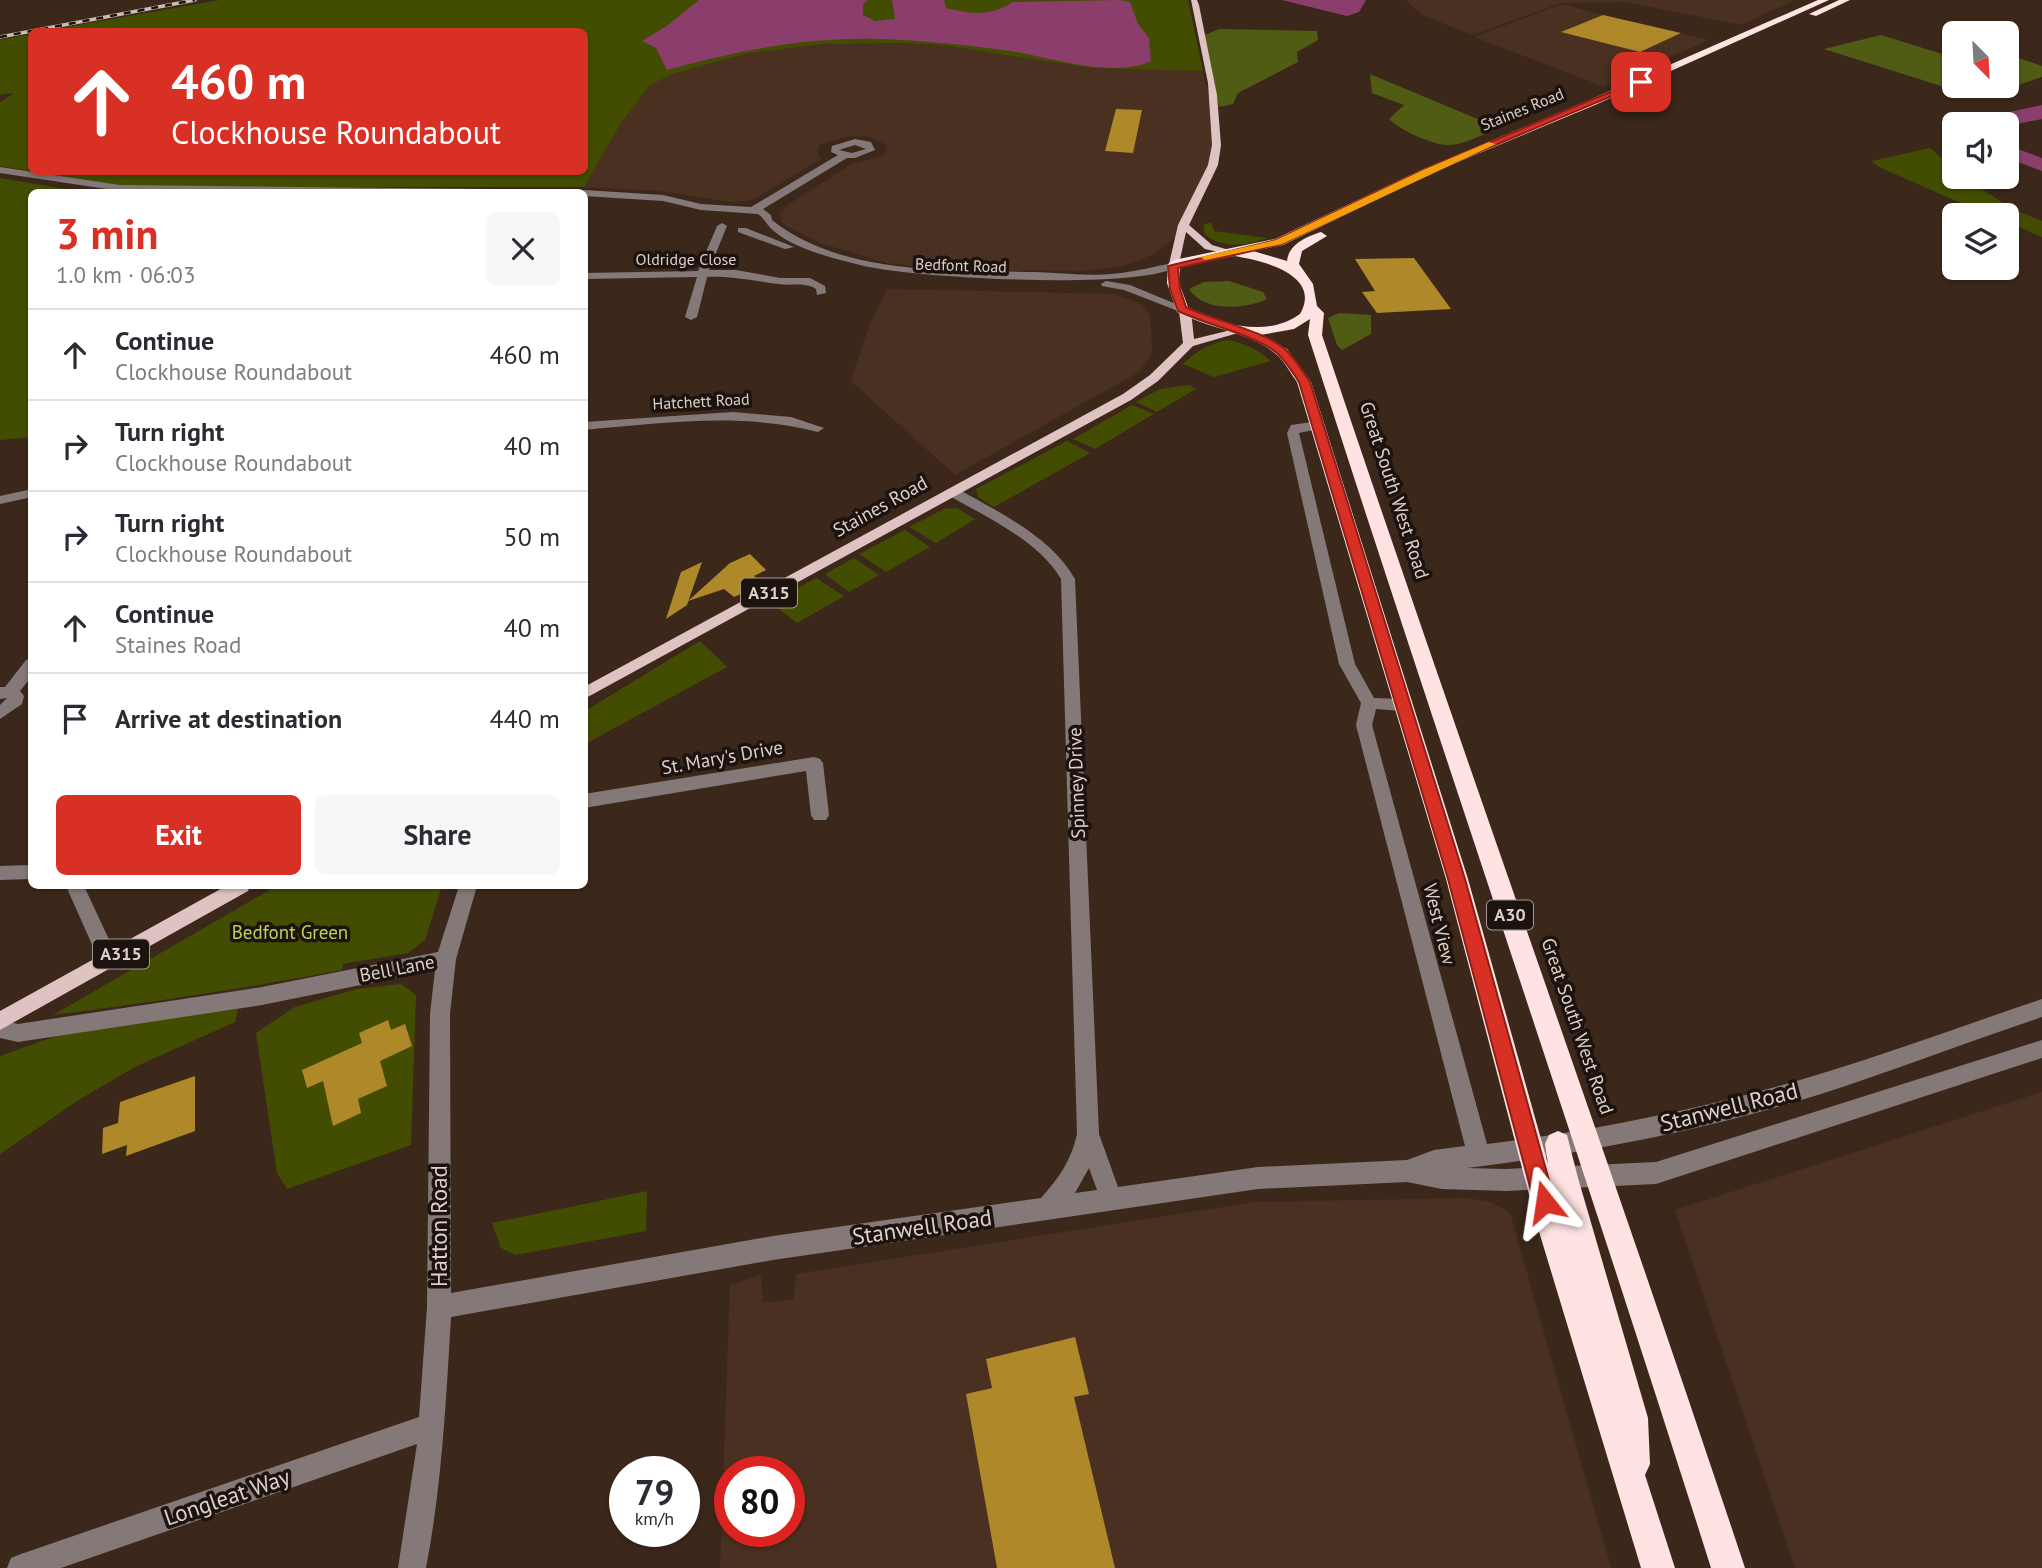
<!DOCTYPE html>
<meta charset="utf-8">
<style>
body{margin:0;font-family:"PT Sans",sans-serif;background:#f7f7f7;color:#2b2b33;height:100vh;display:flex;flex-direction:column;font-size:26px;white-space:nowrap}
*{box-sizing:border-box;margin:0}
p{font-size:23px;color:#7c7c81}
.icon{flex:none;width:38px;height:38px;fill:none;stroke:currentColor;stroke-width:2;stroke-linecap:round;stroke-linejoin:round}
.map{position:relative;flex:1;overflow:hidden}
.sheet{position:absolute;left:28px;top:189px;width:560px;height:700px;display:flex;flex-direction:column;background:#fff;border-radius:10px;box-shadow:0 2px 5px #0004}
.sheet>*{flex:none}
.guide{position:absolute;left:28px;top:28px;width:560px;height:147px;border-radius:10px;box-shadow:0 2px 5px #0004;background:#d93025;color:#fff;overflow:hidden}
.needle{width:46px;rotate:156deg}
.tools{position:absolute;left:1942px;top:21px;display:grid;gap:14px}
.tools a{display:grid;place-items:center;width:77px;height:77px;border-radius:10px;background:#fff;box-shadow:0 2px 5px #0004;font-size:35px}
.speed{position:absolute;left:609px;top:1456px;display:flex;gap:14px;font-size:35px;font-weight:700;text-align:center}
.speed>*{display:grid;place-content:center;width:91px;height:91px;border-radius:50%;background:#fff;box-shadow:0 2px 5px #0004;line-height:1}
.speed small{font-size:18px;font-weight:400}
.speed .limit{border:10px solid #d22;background:#fff;color:#111}
.pin{position:absolute;display:grid;place-items:center;width:60px;height:60px;color:#fff;margin:-30px;border-radius:14px;box-shadow:0 4px 10px #0006}
.me{position:absolute;width:77px;margin:-38px;rotate:345deg;stroke-linejoin:round;filter:drop-shadow(0 0 5px #0008)}
.turn{display:flex;align-items:center;gap:24px;height:147px;padding:0 28px;font-size:32px}
.turn .icon{width:91px;height:91px;stroke-width:2.5}
.turn b{display:block;font-size:49px;line-height:60px}
.round{display:grid;place-items:center;flex:none;width:74px;height:74px;border-radius:10px;background:#f7f7f7}
.overview{display:flex;align-items:center;justify-content:space-between;height:119px;padding:0 28px}
h1{font-size:42px;font-weight:600;line-height:52px;color:#d93025}
.action{display:flex;gap:14px;margin-top:auto;padding:14px 28px}
.action a{flex:1;height:80px;border-radius:10px;background:#d93025;color:#fff;font-size:28px;font-weight:600;line-height:80px;text-align:center}
.action a+a{background:#f7f7f7;color:#2b2b33}
ul{padding:0;list-style:none}
li{display:flex;align-items:center;gap:21px;height:91px;padding:0 28px;border-top:2px solid #e1e1e2}
li div{flex:1}
li b{display:block;font-size:26px}
li em{font-style:normal}
.map>svg:first-child{display:block}
.built{fill:#4a3020;fill-rule:evenodd}
.green{fill:#434d02}
.forest{fill:#505b13}
.water{fill:#8b3e6b}
.building{fill:#af8829}
.lines{fill:none;stroke-linecap:round;stroke-linejoin:round}
.minor{fill:#857878;fill-rule:evenodd}
.major{fill:#dfc3c3;fill-rule:evenodd}
.highway{fill:#fee3e2;fill-rule:evenodd}
.rail-casing{stroke:#cbbdb4;stroke-width:3.5}
.rail{stroke:#1c130e;stroke-width:2.5;stroke-dasharray:7;stroke-linecap:butt}
.route{fill:#d93025;stroke:#8d1f18;stroke-width:2}
.slow{fill:#f59e0b}
.labels{text-anchor:middle;stroke-width:7;stroke-linejoin:round;paint-order:stroke}
.far-street-label{font-size:16px;fill:#ddd0c8;stroke:#1c130e}
.shield{fill:#1c130e;stroke:#a39790;stroke-width:2}
.shield-label{font-size:18px;font-weight:bold;fill:#ddd0c8}
.street-label{font-size:19px;fill:#ddd0c8;stroke:#1c130e}
.park-label{font-size:19px;fill:#bcd158;stroke:#1c130e}
.near-street-label{font-size:23px;fill:#ddd0c8;stroke:#1c130e}
</style>
<div class="map">
<svg width="2042" height="1568" viewBox="0 0 2042 1568">
<rect width="100%" height="100%" fill="#3c281b"/>
<path class="built" d="M1406 0H1795L1742 25 1625 2 1561 3 1472 35 1422 15Z
M1562 4 1603 15 1708 40 1605 87 1474 37Z
M861 42 941 45 1090 68 1203 71 1221 150 1214 176 1185 230 1154 254 1124 266 1083 271 950 270 887 263 820 243 783 224 779 214 789 204 852 164 883 156 888 146 871 137 852 136 821 144 817 151 821 159 755 199 746 201 730 202 660 191 584 187 620 125 650 85 673 74 749 53 785 47Z
M887 289 1115 294 1141 304 1150 315 1152 352 1139 372 955 475 851 381 870 324Z
M2042 1092V1568H1795L1675 1210Z
M1467 1198 1491 1202 1510 1213 1611 1568H720L730 1285 761 1275 763 1303 773 1302 794 1299 796 1274 1255 1202ZM730 1472H789V1531H730Z"/>
<path class="green" d="M220 0H1188L1203 71 1090 68 941 45 899 43 823 44 749 53 673 74 650 85 620 125 584 187H129L34 172H584V32L44 31Z
M31 34H32L31 171 0 166V102L14 93 0 95V40Z
M1930 148 1955 169V177H1963L2011 208 1986 214 1879 167 1872 161Z
M0 178 77 191 32 192 31 437 0 440Z
M2017 211 2042 221V237L2007 222V215H1998Z
M1211 222 1214 231 1267 238C1249 246 1220 249 1205 234L1203 225Z
M1227 340C1245 343 1258 350 1271 361L1214 377 1183 364C1197 351 1208 344 1227 340Z
M1189 385 1196 389 1157 412 1136 402 1160 389Z
M1132 405 1154 414 1095 449 1073 439Z
M1067 441 1090 453 994 507 978 497 976 489Z
M957 508 975 519 936 543 909 527 944 509Z
M905 530 930 547 886 572 859 554Z
M854 558 879 575 849 592 825 574Z
M816 578 844 596 797 623 771 603Z
M700 641 727 667 585 744V711Z
M277 886H442L425 940 408 953 348 963 343 964 342 970C246 988 150 1003 53 1015Z
M401 984 416 995 411 1145 287 1189 277 1173 256 1033 295 1007 357 989Z
M238 1009 235 1022 137 1066 80 1099 0 1154V1056L67 1032Z
M647 1191 646 1231 515 1255 501 1248 492 1223Z"/>
<path class="forest" d="M1219 29 1317 31 1318 40 1297 52 1298 62 1238 93 1233 104 1219 107 1205 35Z
M1881 35 1955 58V86H2007V58L2016 57 2042 66V77L1979 98 1824 49Z
M1370 74 1499 128C1485 133 1466 144 1451 145 1437 147 1399 130 1389 119L1404 105 1372 93Z
M1229 281 1263 292 1267 299C1245 309 1205 313 1189 289L1204 282Z
M1339 313 1371 315V334L1342 350 1337 345 1328 318Z"/>
<path class="water" d="M699 0H867L863 5V15L875 21 895 19 892 0H944L946 8C971 14 990 17 1013 2L1120 0 1130 2 1138 24 1149 38 1151 61C1114 79 1049 57 1010 51 966 45 921 40 877 39 805 37 736 51 667 70L656 48 642 41 668 25Z
M1282 0H1366L1359 12 1347 16Z
M2042 105V119L2007 126 1955 124V133L1952 130 1953 124Z
M2007 145 2042 158V171L2007 158Z"/>
<path class="building" d="M1603 15 1681 33 1640 52 1561 32Z
M1116 109 1142 110 1133 153 1105 151Z
M1414 258 1451 309 1377 313 1362 292 1375 291 1355 259Z
M750 554 766 570 754 576 764 584 734 597 724 589 688 601 730 563Z
M702 562 687 605 666 619 681 572Z
M388 1020 391 1030 405 1024 412 1046 380 1061 387 1086 358 1099 361 1113 333 1126 323 1081 307 1088 302 1070 362 1043 359 1033Z
M195 1076V1131L126 1156 127 1145 102 1154 103 1128 118 1123 120 1102Z
M1075 1337 1089 1394 1074 1397 1115 1568H997L966 1394 992 1388 986 1359Z"/>
<g class="lines">
<path class="minor" d="M855 139 871 142 875 150 855 158H847L763 209 771 215 772 220C842 276 951 270 1035 272 1063 273 1093 277 1121 273 1138 271 1156 266 1173 263L1178 266C1142 291 908 278 860 265 833 258 797 250 775 232 766 225 765 219 758 214L701 210 663 201 584 196V192H580L584 190 663 195 701 204 751 207 838 155 831 152 832 146ZM855 145 866 149 852 153 839 150Z
M0 167 120 185 493 189 498 192 120 191 0 173Z
M722 223 727 226 709 270H736L780 278H810L825 286 826 293 817 295 816 289C804 282 792 286 778 284 754 281 732 276 707 277L697 317 691 320 685 317 697 277 584 279V273L698 271 717 226Z
M738 228H746L794 247 785 249 738 232Z
M1106 281 1130 285 1188 309 1178 311 1124 290 1102 286 1101 284Z
M733 412 791 417 824 428 818 432C740 412 664 423 584 430V422Z
M1319 421 1325 425 1323 428 1299 433 1355 664 1374 698 1402 699 1410 705 1402 711 1376 709 1372 725 1487 1144C1599 1130 1712 1107 1820 1074 1895 1051 1968 1024 2042 999V1017C1968 1042 1895 1070 1821 1094 1706 1130 1586 1153 1467 1168L1506 1169 1656 1162 2042 1040V1058L1656 1184 1506 1191 1442 1189 1407 1182 1258 1189 773 1260 451 1317C446 1401 442 1485 426 1568H398L417 1444 61 1568H7L11 1558 21 1554 419 1417 427 1307 430 1014 435 970 262 1005 18 1042 0 1038V1020L18 1024 262 987 438 952 459 886H477L456 959 450 1014 451 1293 773 1236 1041 1198C1059 1178 1071 1161 1077 1134L1061 579C1038 540 986 517 948 495V489H958C1000 513 1050 536 1075 579L1099 1134 1118 1187 1258 1167 1407 1160 1434 1150 1465 1146 1356 725 1361 703 1339 664 1287 433 1291 425ZM1089 1168 1097 1190 1075 1193Z
M32 489V497L0 504V496Z
M32 659V676L20 691 24 696 22 704 0 719V705L7 698 0 699V687H5L26 660Z
M814 757 820 759 823 763 829 815 826 820H814L811 815 806 771 584 808V794Z
M32 865V879L0 880V866Z
M66 886H84L119 961 116 967 109 969 102 967Z"/>
<path class="major" d="M1191 0H1197L1199 5 1217 95 1221 145 1218 165 1189 225 1212 245 1236 252 1231 255 1205 249 1186 232 1179 264 1174 267 1169 264 1178 225 1208 165 1212 145 1208 83Z
M1185 308 1191 311 1194 339 1239 328 1245 331 1193 346 1158 381 1131 400 584 699V687L1123 394 1150 375 1183 343 1179 311Z
M226 886H250L248 891 0 1030V1011Z"/>
<path class="highway" d="M1818 0H1829L1595 105 1429 174 1283 245 1253 251 1287 261C1289 244 1306 237 1321 232L1327 236 1302 251 1299 264 1313 284 1317 306 1324 313 1322 335C1460 747 1608 1155 1745 1568H1711C1581 1156 1440 747 1308 335L1310 319 1294 329 1260 335 1287 349 1311 382 1468 879 1548 1164 1545 1144 1549 1135 1558 1131 1567 1135 1578 1178 1648 1418 1650 1464 1645 1475 1675 1568H1641L1537 1225 1446 879 1297 382C1291 374 1285 362 1277 355 1253 333 1207 328 1177 312L1167 283 1168 264 1174 260 1275 239 1421 170 1587 101ZM1234 256C1260 260 1323 274 1300 314 1267 338 1221 325 1188 307L1179 283 1180 267Z
M1839 0H1850L1816 16 1809 14Z"/>
<defs>
<path id="rail" d="M0 37 195 0"/>
</defs>
<use href="#rail" class="rail-casing"/>
<use href="#rail" class="rail"/>
</g>
<path class="route" d="M1639 80 1645 82 1429 173 1282 244 1178 268 1180 289 1186 307C1212 320 1269 332 1287 351 1296 360 1303 372 1310 382L1465 879 1555 1202 1552 1209 1545 1212 1537 1209 1534 1202 1448 879 1299 382C1293 373 1287 363 1279 355 1262 337 1204 324 1178 311L1170 289 1168 266 1276 240 1423 170Z"/>
<path class="slow" d="M1489 142 1496 144 1282 244 1205 260 1200 257 1276 240 1423 170Z"/>
<g class="labels">
<g class="far-street-label">
<text transform="translate(1522 109) rotate(-22)" y="6">Staines Road</text>
<text x="686" y="265">Oldridge Close</text>
<text transform="translate(961 265) rotate(2)" y="6">Bedfont Road</text>
<text transform="translate(701 401) rotate(-3)" y="6">Hatchett Road</text>
</g>
<g class="shield">
<rect x="741" y="578.5" width="56" height="29" rx="5"/>
<rect x="1487" y="900.5" width="46" height="29" rx="5"/>
<rect x="93" y="939.5" width="56" height="29" rx="5"/>
</g>
<g class="shield-label">
<text x="769" y="599">A315</text>
<text x="1510" y="921">A30</text>
<text x="121" y="960">A315</text>
</g>
<g class="street-label">
<text transform="translate(1395 490) rotate(72)" y="7">Great South West Road</text>
<text transform="translate(880 506) rotate(-29)" y="7">Staines Road</text>
<text transform="translate(722 757) rotate(-10)" y="7">St. Mary's Drive</text>
<text transform="translate(1076 783) rotate(-92)" y="7">Spinney Drive</text>
<text transform="translate(1440 924) rotate(76)" y="7">West View</text>
<text transform="translate(397 968) rotate(-11)" y="7">Bell Lane</text>
<text transform="translate(1578 1026) rotate(71)" y="7">Great South West Road</text>
</g>
<g class="park-label">
<text x="290" y="939">Bedfont Green</text>
</g>
<g class="near-street-label">
<text transform="translate(1729 1107) rotate(-14)" y="8">Stanwell Road</text>
<text transform="translate(439 1226) rotate(-90)" y="8">Hatton Road</text>
<text transform="translate(922 1227) rotate(-8)" y="8">Stanwell Road</text>
<text transform="translate(227 1497) rotate(-19)" y="8">Longleat Way</text>
</g>
</g>
</svg>
<div class="tools">
<a><svg class="needle" viewBox="-14 -14 28 28"><path d="M0-13l5 13h-10z" fill="#e53935"/><path d="M0 13l5-13h-10z" fill="#7c7c81"/></svg></a>
<a><svg class="icon" aria-label="sound" viewBox="0 0 24 24"><path d="M4 9h4l5-4v14l-5-4H4zM17 9q2 3 0 6"/></svg></a>
<a><svg class="icon" aria-label="layers" viewBox="0 0 24 24"><path d="M12 4l9 5-9 5-9-5zM3 14l9 5 9-5"/></svg></a>
</div>
<div class="speed"><div>79<small>km/h</small></div><div class="limit">80</div></div>
<div class="pin" style="left:1641px;top:82px;background:#d93025"><svg class="icon" aria-label="arrive" viewBox="0 0 24 24"><path d="M6 21V4h12l-3 4 3 4H6"/></svg></div>
<svg class="me" style="left:1545px;top:1202px" viewBox="-20 -20 40 40"><path d="M0-17L14 15 0 8-14 15z" fill="#d93025" stroke="#fff" stroke-width="4"/></svg>
<div class="guide">
<div class="turn"><svg class="icon" aria-label="ahead" viewBox="0 0 24 24"><path d="M12 20V5M6 11l6-6 6 6"/></svg><div><b>460 m</b>Clockhouse Roundabout</div></div>
</div>
<section class="sheet">
<div class="overview"><div><h1>3 min</h1><p>1.0 km · 06:03</p></div><a class="round"><svg class="icon" aria-label="close" viewBox="0 0 24 24"><path d="M6 6l12 12M18 6L6 18"/></svg></a></div>
<ul>
<li><svg class="icon" aria-label="ahead" viewBox="0 0 24 24"><path d="M12 20V5M6 11l6-6 6 6"/></svg><div><b>Continue</b><p>Clockhouse Roundabout</p></div><em>460 m</em></li>
<li><svg class="icon" aria-label="right" viewBox="0 0 24 24"><path d="M7 20v-9h11M14 6l5 5-5 5"/></svg><div><b>Turn right</b><p>Clockhouse Roundabout</p></div><em>40 m</em></li>
<li><svg class="icon" aria-label="right" viewBox="0 0 24 24"><path d="M7 20v-9h11M14 6l5 5-5 5"/></svg><div><b>Turn right</b><p>Clockhouse Roundabout</p></div><em>50 m</em></li>
<li><svg class="icon" aria-label="ahead" viewBox="0 0 24 24"><path d="M12 20V5M6 11l6-6 6 6"/></svg><div><b>Continue</b><p>Staines Road</p></div><em>40 m</em></li>
<li><svg class="icon" aria-label="arrive" viewBox="0 0 24 24"><path d="M6 21V4h12l-3 4 3 4H6"/></svg><div><b>Arrive at destination</b></div><em>440 m</em></li>
</ul>
<div class="action"><a>Exit</a><a>Share</a></div>
</section>
</div>
